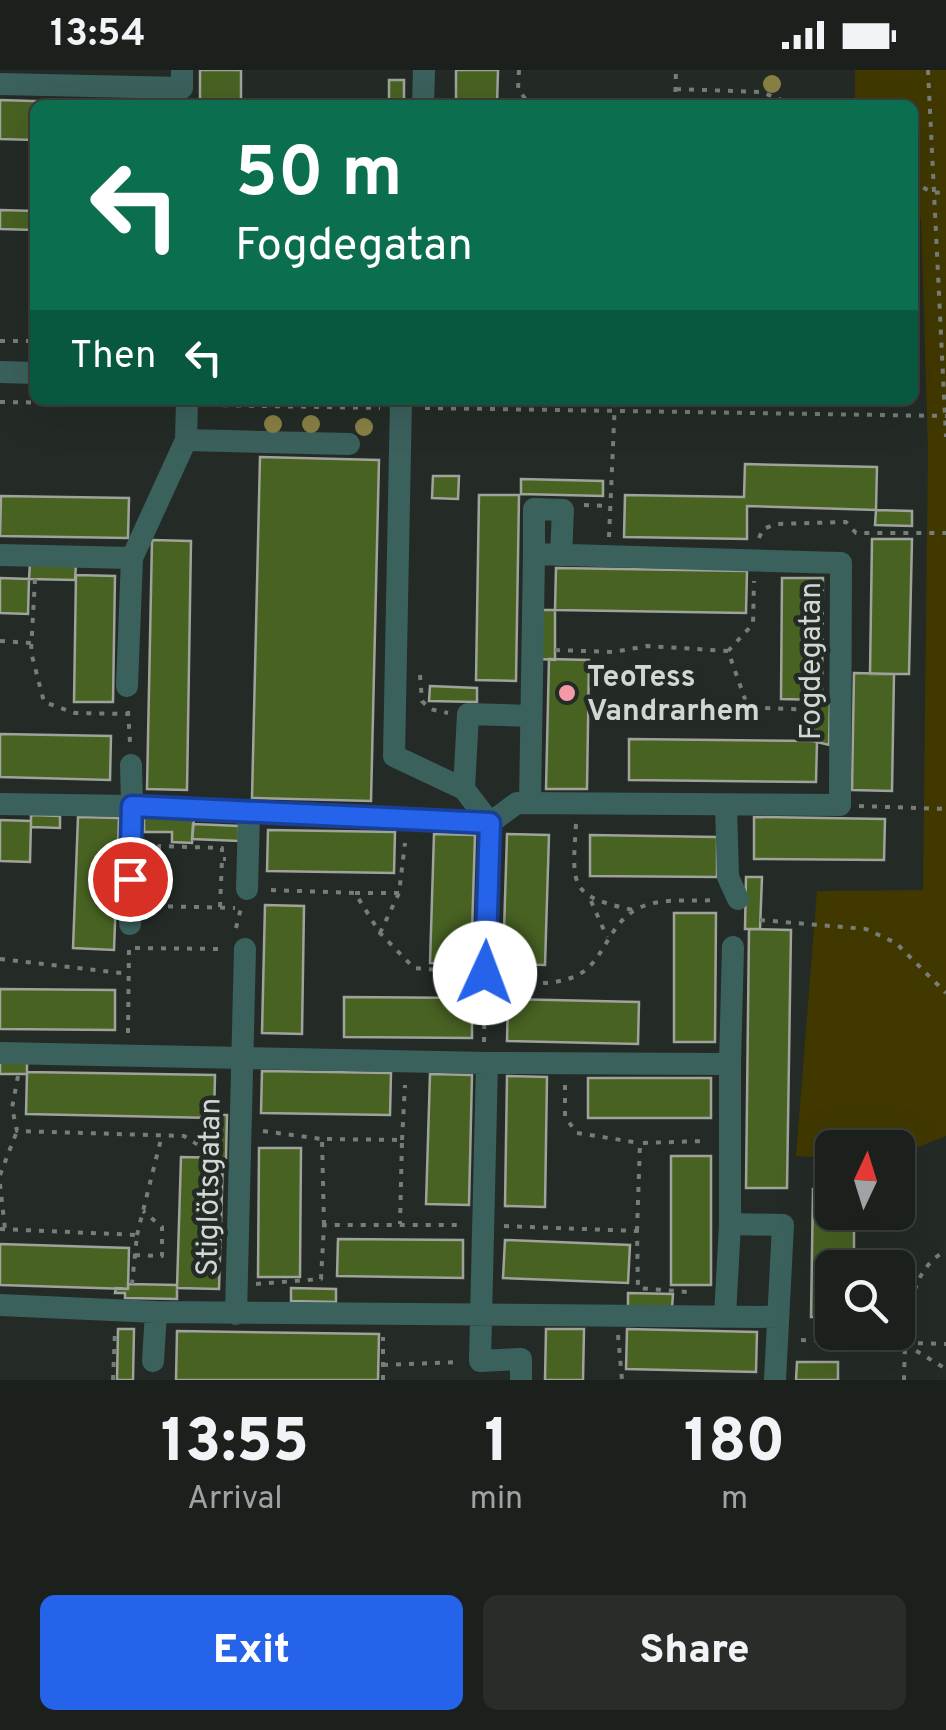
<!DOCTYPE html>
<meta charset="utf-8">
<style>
body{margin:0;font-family:Overpass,sans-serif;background:#282d29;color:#f1f3f6;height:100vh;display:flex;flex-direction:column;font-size:38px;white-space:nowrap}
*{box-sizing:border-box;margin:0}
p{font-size:32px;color:#a0a3a3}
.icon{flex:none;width:55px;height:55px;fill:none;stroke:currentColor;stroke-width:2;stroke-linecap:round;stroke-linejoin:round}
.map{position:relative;height:1310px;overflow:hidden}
.side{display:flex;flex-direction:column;background:#1b201c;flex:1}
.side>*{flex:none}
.banner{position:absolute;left:30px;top:30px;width:888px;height:305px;border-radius:15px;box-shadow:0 10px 40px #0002,0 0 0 2px #393e3b;background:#0b6e4f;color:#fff;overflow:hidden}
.needle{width:65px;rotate:4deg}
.buttons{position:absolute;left:815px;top:1060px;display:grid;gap:20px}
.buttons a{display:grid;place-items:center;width:100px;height:100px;border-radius:15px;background:#1b201c;box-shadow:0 10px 40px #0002,0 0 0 2px #393e3b;font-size:50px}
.pin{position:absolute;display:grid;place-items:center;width:85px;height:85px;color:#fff;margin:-42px;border:5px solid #fff;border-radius:50%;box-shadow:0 2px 10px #0007}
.me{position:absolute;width:110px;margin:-55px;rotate:2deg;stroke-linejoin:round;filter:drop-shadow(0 0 8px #0008)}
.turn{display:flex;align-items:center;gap:35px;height:210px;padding:0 40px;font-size:45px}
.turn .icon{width:130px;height:130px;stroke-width:2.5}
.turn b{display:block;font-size:70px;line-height:85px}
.then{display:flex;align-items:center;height:95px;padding:0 40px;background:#0003;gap:20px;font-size:38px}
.eta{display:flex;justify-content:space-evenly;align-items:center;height:170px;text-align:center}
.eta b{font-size:60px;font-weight:800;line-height:70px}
.cta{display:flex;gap:20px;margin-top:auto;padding:20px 40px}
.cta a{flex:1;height:115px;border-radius:15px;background:#2563eb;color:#fff;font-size:40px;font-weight:800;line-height:115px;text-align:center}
.cta a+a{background:#282d29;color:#f1f3f6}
.status{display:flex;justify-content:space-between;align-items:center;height:70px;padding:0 50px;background:#1b201c;direction:ltr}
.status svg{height:28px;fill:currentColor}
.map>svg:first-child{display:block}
.green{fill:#413800}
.building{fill:#486222;stroke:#9fa39b;stroke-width:2.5}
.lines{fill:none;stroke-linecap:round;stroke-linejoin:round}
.path{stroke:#777e79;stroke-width:4;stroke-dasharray:5 8;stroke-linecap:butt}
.minor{stroke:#3b615d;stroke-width:22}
.tree{fill:#888044}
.route-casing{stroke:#184099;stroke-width:25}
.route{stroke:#2563eb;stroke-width:18}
.poi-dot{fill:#f49aa6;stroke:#242b26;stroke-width:4}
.labels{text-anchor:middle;stroke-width:9;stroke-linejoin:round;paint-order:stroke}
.street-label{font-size:30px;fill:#d2d7d4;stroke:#242b26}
.poi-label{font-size:30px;font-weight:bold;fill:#d2d7d4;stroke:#242b26;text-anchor:start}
</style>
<div class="status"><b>13:54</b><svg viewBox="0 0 49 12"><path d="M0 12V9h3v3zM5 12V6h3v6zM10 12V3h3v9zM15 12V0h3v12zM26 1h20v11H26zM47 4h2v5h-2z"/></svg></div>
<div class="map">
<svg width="946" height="1310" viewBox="0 0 946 1310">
<rect width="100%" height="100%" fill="#242b26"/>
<path class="green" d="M855 0H946V1066L898 1085V1078H832V1088L796 1086 817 821 923 820 928 381 921 149 913 133 912 35H855Z"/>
<path class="building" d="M200 0H241V35H200Z
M456 0H498L497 35H456Z
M389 10H404V35H389Z
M0 30 166 35H35V70L0 69Z
M0 140 35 141V160L0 159Z
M260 387 379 390 371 731 252 728Z
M745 394 877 397 876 440 747 436V469L624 467 625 425 744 427Z
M433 406H459L458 429 432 428Z
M521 409 603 411V426L521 424Z
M479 425H519L516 611 476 610Z
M1 426 129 428 128 468 0 466Z
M876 440 912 441V456L875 455Z
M872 469H912L909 604H870Z
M152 470 191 471 187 720 147 719Z
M30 493 76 494 75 510 29 509Z
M556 498 747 501 746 543 555 540Z
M76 505 115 506 113 632H74Z
M0 508 29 509 28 544 0 543Z
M782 508H823L822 630 781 629Z
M541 540H555V590L540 589Z
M549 589 589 590 587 719H546Z
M854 603 894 604 892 721 852 720Z
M430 616 477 618V632L429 631Z
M814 629 830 630 829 675 813 671Z
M0 664 111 666 110 710 0 707Z
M629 669 817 671 816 712 629 710Z
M31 745 60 746V758L31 757Z
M78 747 119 748 114 880 73 878Z
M144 747 194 748 192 773 172 772V762H144Z
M754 747 885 749 884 790 754 789Z
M0 750 31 751 30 792 0 791Z
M193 754 239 756V771L192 769Z
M268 760 395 762 394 803 267 801Z
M434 764 475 765 471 894 430 893Z
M507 764 549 765 545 895 503 894Z
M590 765 717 767V807L590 806Z
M746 807H762L760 859H745Z
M265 835 304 836 302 964 262 963Z
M674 843H716L715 972H674Z
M749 859 791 860 787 1118H746Z
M0 919 115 920V960L0 959Z
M344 927 472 928V968L344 967Z
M508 929 639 932 638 974 507 971Z
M0 992H27V1004H0Z
M262 1001 391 1003 390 1045 261 1043Z
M27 1002 215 1005 214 1048 26 1044Z
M430 1004 472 1005 469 1135 426 1134Z
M507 1006 547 1007 545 1137 505 1136Z
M588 1008H711V1048H588Z
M214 1045H227L226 1088H210Z
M259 1078H301L300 1207H258Z
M671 1086H711V1215H671Z
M181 1087 223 1088 219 1219 177 1218Z
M813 1119H832V1142H854V1198H832V1247H811Z
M338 1169 463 1170V1208L337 1206Z
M505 1170 630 1175 628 1213 503 1208Z
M0 1174 129 1178 128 1219 0 1215Z
M128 1214 177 1215V1229L125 1228V1223H115L116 1218 128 1219Z
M291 1218 336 1219V1232L291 1231Z
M628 1223 673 1224 672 1238 628 1237Z
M118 1259H134L133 1310H117Z
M546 1259H584L583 1310H545Z
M627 1259 757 1262 756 1302 626 1299Z
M177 1261 379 1264 378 1310H176Z
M797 1292H838V1310H796Z"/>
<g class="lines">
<path class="path" d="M519 0 518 19 530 35
M928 0 946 367
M676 19 761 22 795 35
M675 35 676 0
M912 111 933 123 946 122
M0 271H35
M0 332 165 334
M210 335 380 338
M425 338 946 346
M584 435 609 436
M609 467 615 330
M759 468 763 459 776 454 846 452 856 463H946
M35 509 31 582 44 632 75 643 128 644
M0 571 31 573
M555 580 613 582 647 576 728 581 745 629 763 638 814 640
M728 581 753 554 754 511
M420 605 422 631 430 639 448 643
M128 641 130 672
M859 736 946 739
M576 754C572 817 569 826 633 840
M151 784H159V776L222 778V789H226
M271 820 355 823 380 863 414 898 464 902
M355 823H399
M591 831 607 867
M157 834 159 784
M155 836 235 838
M220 837 222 789
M760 850 866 859 896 873 946 923
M236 858 241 838
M380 863 399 823 405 773
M0 889 129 904
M504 913C531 913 567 917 588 898 605 882 611 856 632 842 654 826 691 832 717 830
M128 963 129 878 224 879
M484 972 485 926
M18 1006 12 1038 17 1061 184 1066 210 1082
M565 1015V1047L577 1063 640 1073
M263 1061 322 1069
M402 1070 405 1015
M0 1105 17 1061
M0 1114 5 1159
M324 1155 322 1069 402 1070 400 1154
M504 1156 637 1161 638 1218 688 1222
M0 1159 137 1165 132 1214
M637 1161 640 1073 707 1071
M137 1165 162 1065
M135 1185 162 1186V1157L143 1141
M256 1214 321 1209 324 1155H460
M618 1265 622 1310
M801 1270 946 1274
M905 1274 946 1299
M383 1295 458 1292
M113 1310 115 1260
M383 1310V1267
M904 1310C905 1269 905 1200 946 1181"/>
<path class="minor" d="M0 14 182 18V0
M423 35 424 0
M0 302 35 303
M187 330 186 370 349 374
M401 330 394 686 464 719 490 753 485 903
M534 484V439L563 440 561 485
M0 485 132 488 127 616
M132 488 186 370
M464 719 468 644 530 646
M0 734 132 736 131 695
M726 735 728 807 738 829
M247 819 249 744
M130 854 132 736 490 753 517 733 840 735 841 493 534 484 530 733
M0 983 487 993 480 1291 521 1289V1310
M487 993 730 994V1154
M730 994 733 877
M0 1235 156 1242 778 1247
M236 1244 245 879
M725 1246 730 1154 783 1155 775 1310
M153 1291 156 1242"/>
</g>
<g class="tree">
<circle cx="772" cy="14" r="9"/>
<circle cx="273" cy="354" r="9"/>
<circle cx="311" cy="354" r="9"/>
<circle cx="364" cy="357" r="9"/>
</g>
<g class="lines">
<defs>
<path id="route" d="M130 809 132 736 490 753 485 903"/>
</defs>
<use href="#route" class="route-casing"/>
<use href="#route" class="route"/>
</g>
<circle class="poi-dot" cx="567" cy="623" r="10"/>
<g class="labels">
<g class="street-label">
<text transform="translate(810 591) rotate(-90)" y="10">Fogdegatan</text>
<text transform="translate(208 1117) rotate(-89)" y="10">Stiglötsgatan</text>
</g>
<g class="poi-label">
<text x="587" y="616">TeoTess<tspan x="587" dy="34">Vandrarhem</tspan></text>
</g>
</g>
</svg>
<div class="buttons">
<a><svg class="needle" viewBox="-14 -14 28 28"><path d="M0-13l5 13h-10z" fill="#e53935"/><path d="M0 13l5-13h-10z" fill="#a0a3a3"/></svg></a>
<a><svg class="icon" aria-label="search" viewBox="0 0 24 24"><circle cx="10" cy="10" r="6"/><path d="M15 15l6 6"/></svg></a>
</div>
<div class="pin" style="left:130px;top:809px;background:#d93025"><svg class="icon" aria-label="arrive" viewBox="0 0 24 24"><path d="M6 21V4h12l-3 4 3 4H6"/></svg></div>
<svg class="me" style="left:485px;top:903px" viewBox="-20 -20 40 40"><circle r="19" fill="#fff"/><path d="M0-13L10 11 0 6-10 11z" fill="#2563eb"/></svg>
<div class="banner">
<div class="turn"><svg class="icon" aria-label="left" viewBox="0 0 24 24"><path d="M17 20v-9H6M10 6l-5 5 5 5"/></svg><div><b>50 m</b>Fogdegatan</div></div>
<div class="then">Then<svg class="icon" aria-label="left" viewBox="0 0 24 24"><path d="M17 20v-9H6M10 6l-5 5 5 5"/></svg></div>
</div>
</div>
<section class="side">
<div class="eta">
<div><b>13:55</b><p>Arrival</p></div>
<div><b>1</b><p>min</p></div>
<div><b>180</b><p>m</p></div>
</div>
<div class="cta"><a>Exit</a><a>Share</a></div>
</section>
